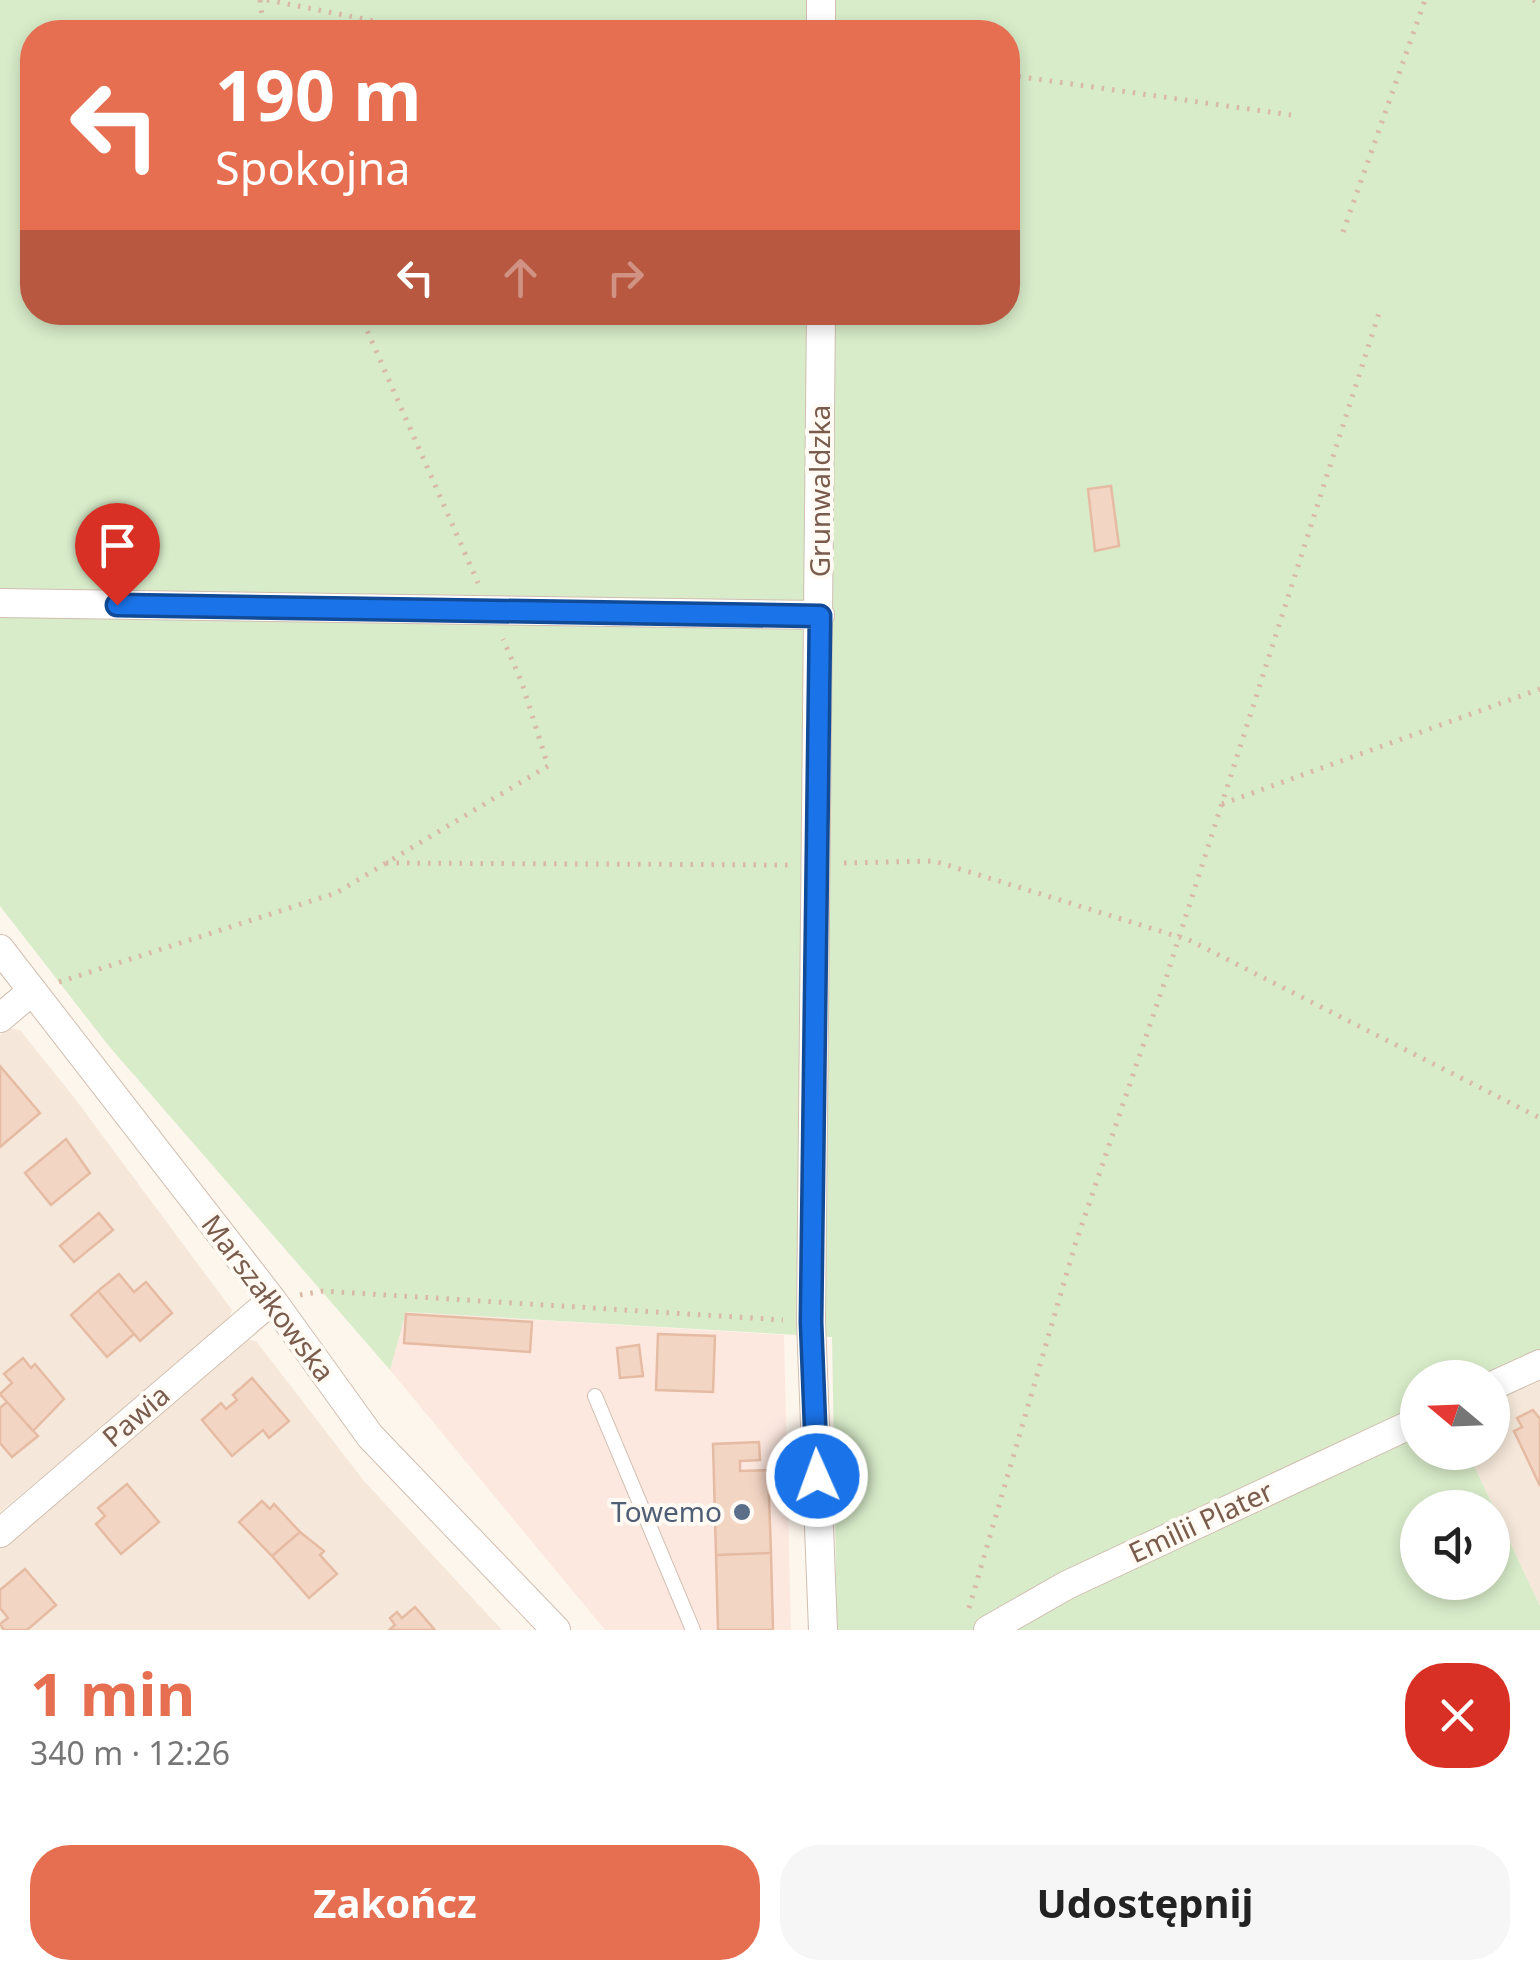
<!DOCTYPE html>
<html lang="pl">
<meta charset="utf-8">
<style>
body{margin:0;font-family:"Noto Sans",sans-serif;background:#f6f6f6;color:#222;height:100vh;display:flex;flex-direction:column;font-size:38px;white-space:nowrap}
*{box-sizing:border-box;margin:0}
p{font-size:32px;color:#767676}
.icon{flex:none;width:55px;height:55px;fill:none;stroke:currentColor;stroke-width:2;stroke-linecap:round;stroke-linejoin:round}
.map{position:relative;height:1630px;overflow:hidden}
.panel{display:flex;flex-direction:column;background:#fff;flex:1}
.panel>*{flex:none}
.top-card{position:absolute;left:20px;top:20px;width:1000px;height:305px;border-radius:40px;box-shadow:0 5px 15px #0003;background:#e76f51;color:#fff;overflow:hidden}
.needle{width:65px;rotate:289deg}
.buttons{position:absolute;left:1400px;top:1360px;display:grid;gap:20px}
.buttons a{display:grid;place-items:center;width:110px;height:110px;border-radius:50%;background:#fff;box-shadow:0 5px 15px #0003;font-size:50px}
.pin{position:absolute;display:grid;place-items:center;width:85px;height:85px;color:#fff;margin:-102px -42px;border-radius:50% 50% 50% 0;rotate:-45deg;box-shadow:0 0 10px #0007}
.pin .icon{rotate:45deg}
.me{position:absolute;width:110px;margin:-55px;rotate:358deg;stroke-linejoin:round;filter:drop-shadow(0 0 8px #0008)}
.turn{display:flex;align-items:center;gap:35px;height:210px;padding:0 30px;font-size:45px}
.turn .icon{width:130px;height:130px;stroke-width:2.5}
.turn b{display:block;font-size:70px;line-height:85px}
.lanes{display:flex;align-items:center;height:95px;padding:0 30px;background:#0003;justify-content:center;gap:50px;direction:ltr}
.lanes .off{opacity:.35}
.round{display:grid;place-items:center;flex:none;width:105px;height:105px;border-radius:40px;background:#f6f6f6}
.overview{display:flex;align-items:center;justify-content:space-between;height:170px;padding:0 30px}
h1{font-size:60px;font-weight:700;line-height:75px;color:#e76f51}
.button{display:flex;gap:20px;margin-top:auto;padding:20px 30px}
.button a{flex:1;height:115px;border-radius:40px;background:#e76f51;color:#fff;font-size:40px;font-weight:700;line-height:115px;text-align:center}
.button a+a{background:#f6f6f6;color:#222}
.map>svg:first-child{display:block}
.residential{fill:#f5e8da}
.commercial{fill:#fde8e0}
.green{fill:#d8ecc9;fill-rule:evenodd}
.building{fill:#f3d5c3;stroke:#e6bba3;stroke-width:2.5}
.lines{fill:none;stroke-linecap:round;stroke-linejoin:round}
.lane-casing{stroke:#d1beb0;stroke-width:16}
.street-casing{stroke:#d1beb0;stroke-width:30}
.path{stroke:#d9b8a5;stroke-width:5;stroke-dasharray:2.5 8;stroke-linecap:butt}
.lane{stroke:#fff;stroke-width:14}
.street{stroke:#fff;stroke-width:28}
.route-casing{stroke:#114b97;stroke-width:25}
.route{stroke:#1a73e8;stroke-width:18}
.service-dot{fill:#5c6f8a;stroke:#fffaf3;stroke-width:4}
.labels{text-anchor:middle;stroke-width:8;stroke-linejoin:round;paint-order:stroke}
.street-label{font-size:28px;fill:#7a5c4d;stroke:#fffaf3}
.service-label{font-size:28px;fill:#4e5e75;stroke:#fffaf3;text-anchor:end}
</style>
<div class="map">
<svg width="1540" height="1630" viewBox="0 0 1540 1630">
<rect width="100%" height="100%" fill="#fdf6ec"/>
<path class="residential" d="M8 1028 20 1030 73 1096 232 1310 229 1320 0 1512V1035Z
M243 1339 256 1341 364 1481 502 1630H0V1546Z
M1540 1380V1606L1468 1453 1492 1452 1493 1403Z"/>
<path class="commercial" d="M405 1312 784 1335 791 1630H605L390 1370Z"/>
<path class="green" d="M0 0H1540V1380L1493 1403 1492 1378H1418V1452L1468 1453 1540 1606V1630H837L832 1337 406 1312 390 1370 108 1045 0 906ZM32 32H1008V312H32ZM1418 1508H1492V1582H1418Z"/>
<path class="building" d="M1111 486 1119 546 1095 551 1088 489Z
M0 1066 40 1113 0 1147Z
M66 1139 90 1173 51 1205 25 1173Z
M99 1213 113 1230 74 1262 60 1246Z
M119 1274 134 1292 146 1282 172 1313 140 1341 98 1291Z
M98 1291 134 1334 107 1357 71 1315Z
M406 1314 532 1322 530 1352 404 1343Z
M658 1334 715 1336 713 1392 656 1390Z
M639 1345 643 1376 620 1378 617 1348Z
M23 1358 31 1368 35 1364 64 1399 33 1431 0 1394 12 1383 4 1374Z
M252 1378 289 1421 269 1438 263 1430 232 1456 202 1420 221 1403 226 1409 237 1400 233 1395Z
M7 1402 38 1436 12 1457 0 1443V1408Z
M1533 1410 1540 1419V1486L1514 1431 1522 1427 1517 1418Z
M759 1442 760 1460 740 1461V1471L768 1470 771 1553 716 1555 713 1444Z
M127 1484 159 1522 121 1554 96 1524 105 1516 98 1508Z
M262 1501 270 1509 274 1504 300 1532 272 1556 239 1522Z
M300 1532 324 1551 320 1555 337 1574 309 1598 272 1556Z
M771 1553 773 1630H718L716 1555Z
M25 1569 56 1605 27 1630H4L0 1624 8 1618 0 1608V1590Z
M415 1607 435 1630H389L395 1625 390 1618 397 1612 402 1618Z"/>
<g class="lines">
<defs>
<path id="lane" d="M595 1396 693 1630"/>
<path id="street" d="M821 32V0
M821 312 811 1321 823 1630
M0 603 820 615
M0 949 272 1300 370 1436 556 1630
M0 1018 32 991
M1492 1386 1540 1364
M0 1533 272 1300
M988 1630 1067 1585 1418 1421"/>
</defs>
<use href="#lane" class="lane-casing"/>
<use href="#street" class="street-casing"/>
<path class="path" d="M260 0 264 32
M267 0 431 32
M1533 0 1540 3
M1008 75 1291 115
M1343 232 1425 0
M359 312 478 583
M1222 804 1540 689
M386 863 788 865
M844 863 934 861 1189 940 1540 1118
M59 982 336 893 548 766 522 683 503 639
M300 1295 323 1291 783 1320
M969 1608 1075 1245 1166 978 1379 313"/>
<use href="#lane" class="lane"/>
<use href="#street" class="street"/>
</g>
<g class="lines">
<defs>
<path id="route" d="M117 605 820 616 811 1322 817 1476"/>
</defs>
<use href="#route" class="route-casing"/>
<use href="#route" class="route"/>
</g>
<circle class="service-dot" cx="742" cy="1512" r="10"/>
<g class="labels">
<g class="street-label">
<text transform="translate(820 491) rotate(-90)" y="10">Grunwaldzka</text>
<text transform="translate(268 1298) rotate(53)" y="10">Marszałkowska</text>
<text transform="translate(136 1416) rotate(-41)" y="10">Pawia</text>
<text transform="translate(1201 1522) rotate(-25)" y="10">Emilii Plater</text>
</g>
<g class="service-label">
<text x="722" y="1522">Towemo</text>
</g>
</g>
</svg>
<div class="buttons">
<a><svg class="needle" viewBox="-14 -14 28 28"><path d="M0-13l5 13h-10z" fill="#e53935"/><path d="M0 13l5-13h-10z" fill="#767676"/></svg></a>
<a><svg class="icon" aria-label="sound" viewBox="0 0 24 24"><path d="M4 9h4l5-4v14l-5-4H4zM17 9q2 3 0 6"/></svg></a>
</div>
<div class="pin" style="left:117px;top:605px;background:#d93025"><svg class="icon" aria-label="arrive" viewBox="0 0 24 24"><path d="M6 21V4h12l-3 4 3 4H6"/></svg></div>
<svg class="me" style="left:817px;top:1476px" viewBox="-20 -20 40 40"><circle r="17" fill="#1a73e8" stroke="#fff" stroke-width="3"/><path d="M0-11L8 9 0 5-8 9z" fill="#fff"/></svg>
<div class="top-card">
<div class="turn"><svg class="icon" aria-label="left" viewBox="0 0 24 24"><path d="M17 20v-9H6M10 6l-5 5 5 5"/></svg><div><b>190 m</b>Spokojna</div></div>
<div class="lanes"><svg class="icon" aria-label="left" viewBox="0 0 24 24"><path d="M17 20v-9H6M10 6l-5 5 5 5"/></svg><svg class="icon off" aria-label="ahead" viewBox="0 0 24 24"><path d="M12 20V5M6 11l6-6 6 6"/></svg><svg class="icon off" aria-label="right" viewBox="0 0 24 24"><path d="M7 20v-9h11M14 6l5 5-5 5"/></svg></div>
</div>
</div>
<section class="panel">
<div class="overview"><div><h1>1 min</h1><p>340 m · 12:26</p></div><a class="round" style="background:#d93025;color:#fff"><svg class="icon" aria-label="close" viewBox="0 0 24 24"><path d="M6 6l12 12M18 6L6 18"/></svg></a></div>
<div class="button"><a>Zakończ</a><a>Udostępnij</a></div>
</section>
